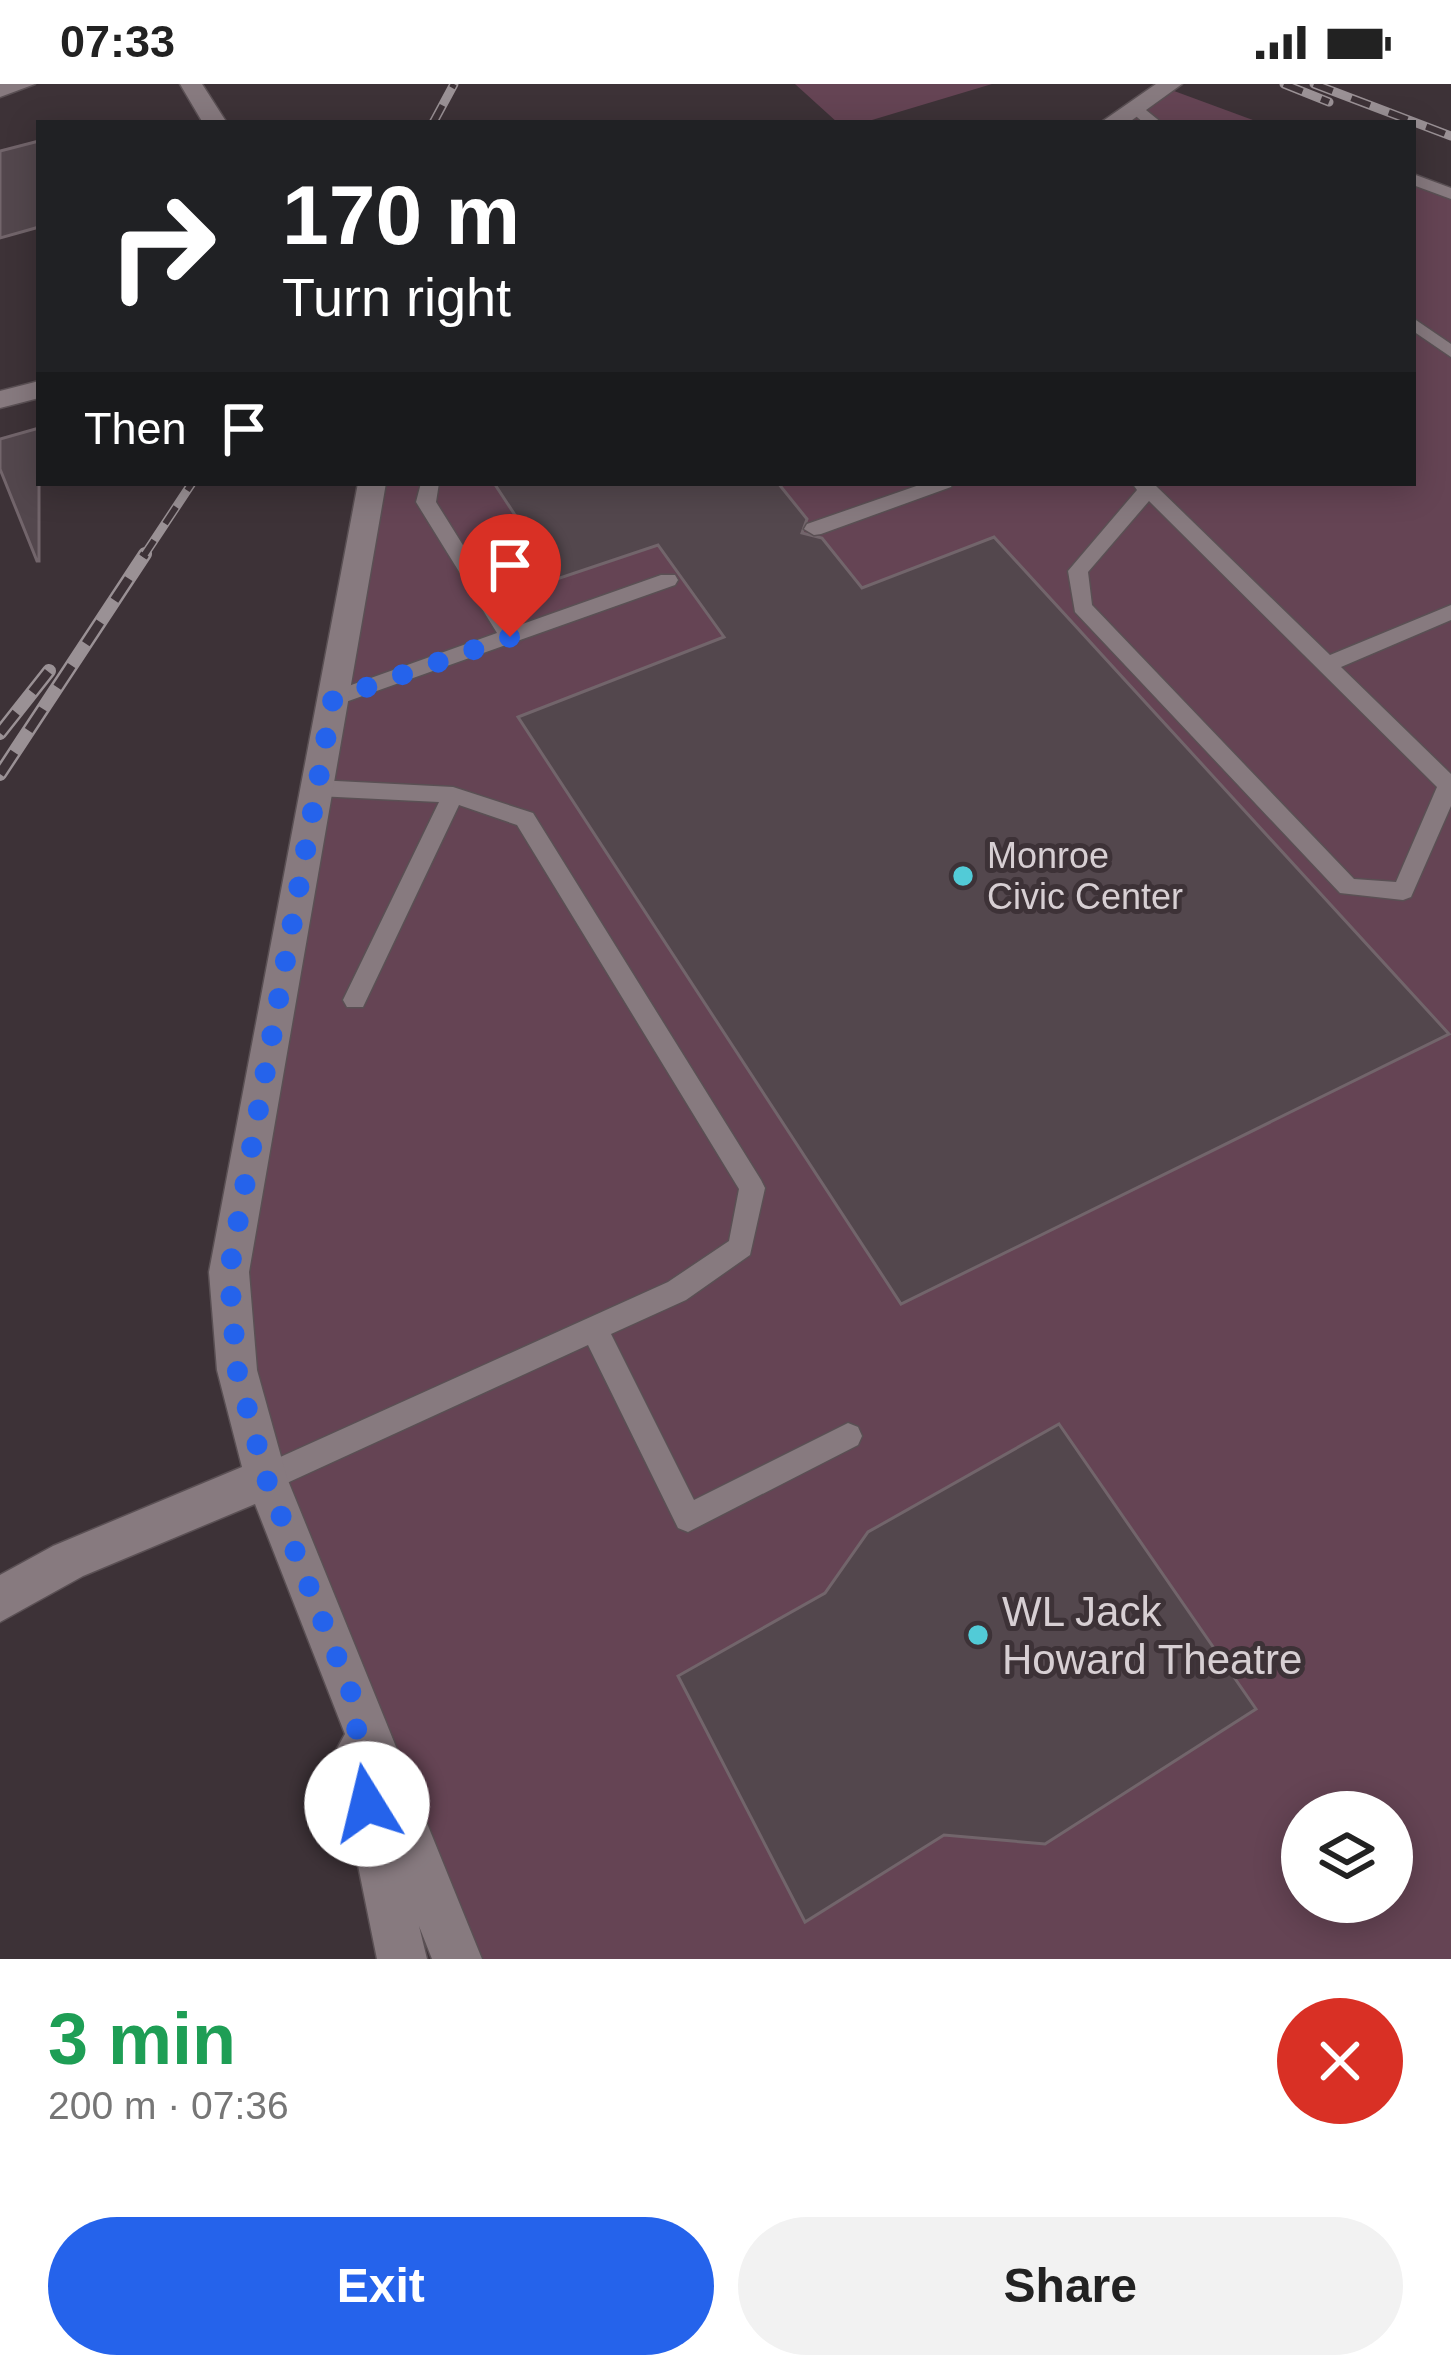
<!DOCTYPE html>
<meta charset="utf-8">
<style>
body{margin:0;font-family:Helvetica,sans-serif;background:#f2f2f2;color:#222;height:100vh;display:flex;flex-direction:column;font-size:45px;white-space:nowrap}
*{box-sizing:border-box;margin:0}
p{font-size:39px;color:#767676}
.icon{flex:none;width:66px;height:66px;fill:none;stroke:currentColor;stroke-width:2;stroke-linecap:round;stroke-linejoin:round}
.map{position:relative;height:1875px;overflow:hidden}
.panel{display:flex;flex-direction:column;background:#fff;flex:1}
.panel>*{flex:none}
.guide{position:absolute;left:36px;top:36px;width:1380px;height:366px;border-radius:0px;box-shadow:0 6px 30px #0003;background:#202124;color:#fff;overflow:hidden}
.buttons{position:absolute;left:1281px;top:1707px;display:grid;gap:24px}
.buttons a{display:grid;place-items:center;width:132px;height:132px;border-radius:50%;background:#fff;box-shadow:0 6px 30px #0003;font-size:60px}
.pin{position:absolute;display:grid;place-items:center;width:102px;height:102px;color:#fff;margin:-123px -51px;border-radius:50% 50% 50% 0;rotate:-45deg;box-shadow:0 0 12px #0007}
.pin .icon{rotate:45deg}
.me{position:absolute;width:132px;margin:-66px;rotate:351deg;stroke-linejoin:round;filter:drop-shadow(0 0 9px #0008)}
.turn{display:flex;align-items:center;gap:42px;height:252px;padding:0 48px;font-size:54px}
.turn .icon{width:156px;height:156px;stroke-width:2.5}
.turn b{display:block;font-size:84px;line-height:102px}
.then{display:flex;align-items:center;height:114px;padding:0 48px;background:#0003;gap:24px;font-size:45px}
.round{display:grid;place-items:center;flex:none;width:126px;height:126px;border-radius:63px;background:#f2f2f2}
.overview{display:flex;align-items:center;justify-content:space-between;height:204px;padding:0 48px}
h1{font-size:72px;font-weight:600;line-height:90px;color:#1e9e55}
.button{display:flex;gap:24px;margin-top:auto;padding:24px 48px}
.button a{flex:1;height:138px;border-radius:72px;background:#2563eb;color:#fff;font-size:48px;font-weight:600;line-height:138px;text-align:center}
.button a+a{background:#f2f2f2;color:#222}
.status{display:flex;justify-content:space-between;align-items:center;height:84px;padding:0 60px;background:#fff;direction:ltr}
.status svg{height:33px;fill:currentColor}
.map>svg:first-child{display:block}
.green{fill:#654454;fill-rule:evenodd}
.building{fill:#53474d;stroke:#72656b;stroke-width:3}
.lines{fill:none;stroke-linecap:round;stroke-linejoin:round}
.lane-casing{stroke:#5a5054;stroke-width:3}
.street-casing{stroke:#5a5054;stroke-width:3}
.lane{fill:#877a7f;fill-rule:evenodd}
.street{fill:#877a7f;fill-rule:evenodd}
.rail-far1-casing{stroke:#9a9195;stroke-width:9}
.rail-casing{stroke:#9a9195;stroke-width:14}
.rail-far1{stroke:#3d3237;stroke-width:6;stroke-dasharray:20;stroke-linecap:butt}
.rail{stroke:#3d3237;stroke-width:9;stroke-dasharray:26;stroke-linecap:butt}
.route{stroke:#2563eb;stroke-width:21;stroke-dasharray:0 37.8}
.poi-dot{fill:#52cbd7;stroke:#3d3237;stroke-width:4.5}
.labels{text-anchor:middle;stroke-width:10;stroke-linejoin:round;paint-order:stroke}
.poi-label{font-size:36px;fill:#d7cfd3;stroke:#3d3237;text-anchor:start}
.near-poi-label{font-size:42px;fill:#d7cfd3;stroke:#3d3237;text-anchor:start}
</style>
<div class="status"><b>07:33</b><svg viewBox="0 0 49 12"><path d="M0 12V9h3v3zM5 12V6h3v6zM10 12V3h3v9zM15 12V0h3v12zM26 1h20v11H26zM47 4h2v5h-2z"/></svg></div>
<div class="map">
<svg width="1451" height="1875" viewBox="0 0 1451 1875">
<rect width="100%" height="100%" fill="#3d3237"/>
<path class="green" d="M795 0H992L862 39H838Z
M1166 4 1261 39H1112Z
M1413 96 1451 110V1875H459L266 1394 229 1188 372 399H1413ZM1302 1728H1392V1818H1302Z"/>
<path class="building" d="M39 57V143L0 154V67Z
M39 344V477H37L0 385V355Z
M494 399H778L807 435 802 449 822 454 862 504 994 453 1449 950 901 1220 518 633 724 553 658 461 557 495Z
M1059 1340 1256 1625 1045 1760 944 1751 805 1838 678 1592 825 1509 868 1448Z"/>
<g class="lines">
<defs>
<path id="lane" d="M1131 22H1141L1162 39H1144L1131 28Z
M1413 90 1451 104V115L1413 101Z
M1413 234 1451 260V273L1413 247Z
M421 399H439L436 418 514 543 661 491H675L678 496 675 501 340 620H326L323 615 326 610 497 549 416 418Z
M925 399H953L951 403 821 450 814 451 804 445 807 440Z
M1132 399 1155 401 1330 571 1451 521V536L1341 583 1451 690V722L1411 813 1403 816 1340 809 1075 528 1068 487 1137 406ZM1149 417 1437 703 1396 798 1354 795 1092 521 1088 488Z
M317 696 453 703 533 729 761 1096 765 1104 750 1171 686 1216 611 1250 694 1416 848 1339 858 1343 862 1352 858 1361 688 1448 678 1444 588 1261 276 1404 266 1408 256 1404 252 1394 256 1384 668 1198 729 1157 739 1105 517 741 459 721 363 923H347L343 916 439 718 317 712 306 704Z"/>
<path id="street" d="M0 0H35L0 13Z
M180 0H202L227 39H203Z
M1156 0H1182L1128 39H1100Z
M39 297V314L0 324V307Z
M358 399H386L249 1188 257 1286 287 1394 482 1875H432L419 1842 427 1875H377L335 1668 345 1650 255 1420 83 1492 0 1538V1491L53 1462 242 1383 217 1286 209 1188Z"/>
</defs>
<use href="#lane" class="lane-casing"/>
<use href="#street" class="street-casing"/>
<use href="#lane" class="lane"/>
<use href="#street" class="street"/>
<defs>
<path id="rail-far1" d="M1284 0 1329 18
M1314 0 1451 52
M433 39 454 0
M143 473 192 399"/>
<path id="rail" d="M0 649 49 587
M0 690 145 470"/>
</defs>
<use href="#rail-far1" class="rail-far1-casing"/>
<use href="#rail" class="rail-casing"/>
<use href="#rail-far1" class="rail-far1"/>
<use href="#rail" class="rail"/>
</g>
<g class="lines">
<path class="route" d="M367 1720 352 1611 266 1394 237 1286 229 1188 333 615 510 553"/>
</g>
<g class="poi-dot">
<circle cx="963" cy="792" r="12"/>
<circle cx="978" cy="1551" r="12"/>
</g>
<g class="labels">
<g class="poi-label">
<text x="987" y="784">Monroe<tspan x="987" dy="41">Civic Center</tspan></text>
</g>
<g class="near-poi-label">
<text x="1002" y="1542">WL Jack<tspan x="1002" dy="48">Howard Theatre</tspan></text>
</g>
</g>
</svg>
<div class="buttons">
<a><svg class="icon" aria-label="layers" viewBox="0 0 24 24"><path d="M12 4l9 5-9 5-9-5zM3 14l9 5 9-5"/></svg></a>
</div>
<div class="pin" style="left:510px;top:553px;background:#d93025"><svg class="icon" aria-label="arrive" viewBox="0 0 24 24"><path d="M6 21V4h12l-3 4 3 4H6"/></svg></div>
<svg class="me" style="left:367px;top:1720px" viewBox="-20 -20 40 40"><circle r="19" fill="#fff"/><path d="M0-13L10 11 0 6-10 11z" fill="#2563eb"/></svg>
<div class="guide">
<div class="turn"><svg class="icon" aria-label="right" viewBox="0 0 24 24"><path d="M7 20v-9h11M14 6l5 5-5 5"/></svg><div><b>170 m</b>Turn right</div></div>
<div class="then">Then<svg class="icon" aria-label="arrive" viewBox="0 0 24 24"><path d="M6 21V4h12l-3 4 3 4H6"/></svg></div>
</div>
</div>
<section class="panel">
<div class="overview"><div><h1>3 min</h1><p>200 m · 07:36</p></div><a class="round" style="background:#d93025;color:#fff"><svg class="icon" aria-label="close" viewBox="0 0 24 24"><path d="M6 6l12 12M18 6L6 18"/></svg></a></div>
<div class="button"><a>Exit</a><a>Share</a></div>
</section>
